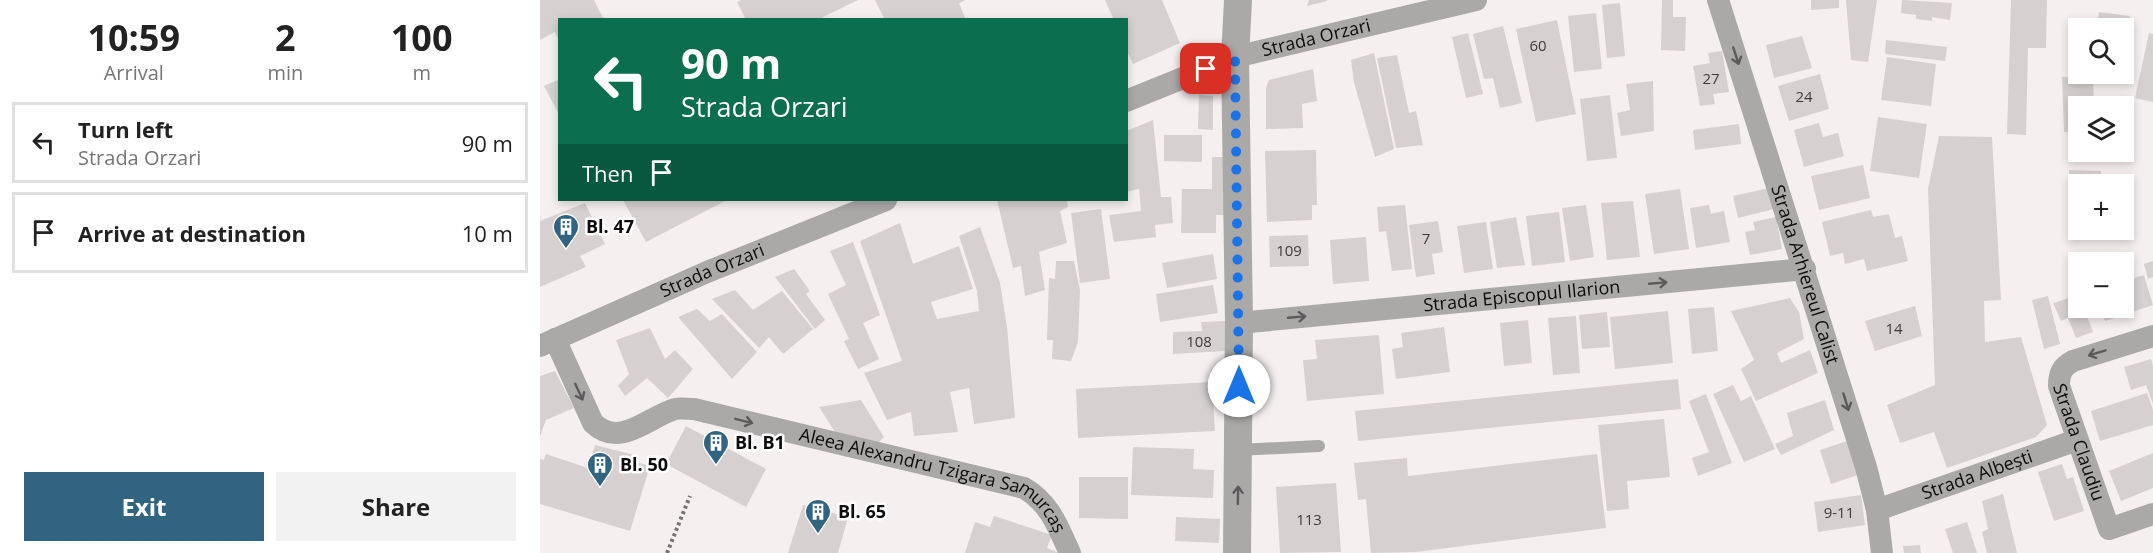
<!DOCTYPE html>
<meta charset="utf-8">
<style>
body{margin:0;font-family:"Open Sans",sans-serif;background:#f2f2f2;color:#222;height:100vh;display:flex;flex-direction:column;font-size:22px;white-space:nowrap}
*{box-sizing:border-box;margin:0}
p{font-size:20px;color:#767676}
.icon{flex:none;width:33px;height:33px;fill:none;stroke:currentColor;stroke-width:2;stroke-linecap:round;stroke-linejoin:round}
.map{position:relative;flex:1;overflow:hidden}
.side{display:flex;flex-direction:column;background:#fff;width:540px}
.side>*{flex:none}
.hud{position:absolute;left:18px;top:18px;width:570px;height:183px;border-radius:0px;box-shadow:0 3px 9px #0003;background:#0b6e4f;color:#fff;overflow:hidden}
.tools{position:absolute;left:1528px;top:18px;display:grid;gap:12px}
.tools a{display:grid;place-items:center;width:66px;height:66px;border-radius:0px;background:#fff;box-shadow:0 3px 9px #0003;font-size:30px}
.pin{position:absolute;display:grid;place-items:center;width:51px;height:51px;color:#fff;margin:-26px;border-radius:12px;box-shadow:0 3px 9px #0006}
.me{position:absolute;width:66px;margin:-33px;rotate:0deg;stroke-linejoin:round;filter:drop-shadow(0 0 4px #0008)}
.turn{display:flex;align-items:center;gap:21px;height:126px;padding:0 24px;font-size:27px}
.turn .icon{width:78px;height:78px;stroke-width:2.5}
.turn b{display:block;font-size:42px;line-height:51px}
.then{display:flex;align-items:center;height:57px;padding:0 24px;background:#0003;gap:12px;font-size:22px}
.eta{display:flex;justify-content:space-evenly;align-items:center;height:102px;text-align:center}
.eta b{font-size:36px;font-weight:700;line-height:42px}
.cta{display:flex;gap:12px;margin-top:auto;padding:12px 24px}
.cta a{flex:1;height:69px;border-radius:0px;background:#316481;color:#fff;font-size:24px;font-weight:700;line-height:69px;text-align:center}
.cta a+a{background:#f2f2f2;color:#222}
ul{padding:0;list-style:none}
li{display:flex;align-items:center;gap:18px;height:81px;margin:0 12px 9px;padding:0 12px;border:3px solid #e0e0e0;border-radius:0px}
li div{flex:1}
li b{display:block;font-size:22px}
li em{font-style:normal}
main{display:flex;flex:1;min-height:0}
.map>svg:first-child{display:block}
.building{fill:#d7d0d0}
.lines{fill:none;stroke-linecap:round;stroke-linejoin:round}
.path{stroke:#777373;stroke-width:4;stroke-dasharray:3 3;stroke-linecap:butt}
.service{stroke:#aba8a8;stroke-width:12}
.minor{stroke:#aba8a8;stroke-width:22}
.tertiary{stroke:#aba8a8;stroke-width:28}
.oneway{stroke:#5c5a5a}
.route{stroke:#1a73e8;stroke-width:10;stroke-dasharray:0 18}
.labels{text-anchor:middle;stroke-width:5;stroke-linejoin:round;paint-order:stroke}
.number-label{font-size:15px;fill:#403c3c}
.street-label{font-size:18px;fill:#0d0b0b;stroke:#fff}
.poi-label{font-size:18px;font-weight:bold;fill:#0d0b0b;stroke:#fff;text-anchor:start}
</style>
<main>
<section class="side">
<div class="eta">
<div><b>10:59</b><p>Arrival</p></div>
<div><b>2</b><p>min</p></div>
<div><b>100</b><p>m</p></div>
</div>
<ul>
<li><svg class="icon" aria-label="left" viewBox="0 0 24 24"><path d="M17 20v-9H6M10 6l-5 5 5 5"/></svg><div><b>Turn left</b><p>Strada Orzari</p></div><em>90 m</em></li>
<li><svg class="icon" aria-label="arrive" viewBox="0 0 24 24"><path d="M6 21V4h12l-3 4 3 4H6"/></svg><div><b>Arrive at destination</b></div><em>10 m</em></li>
</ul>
<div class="cta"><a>Exit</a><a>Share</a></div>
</section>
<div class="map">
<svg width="1613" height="553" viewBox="0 0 1613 553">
<rect width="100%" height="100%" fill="#f6efef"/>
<path class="building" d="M0 0H54L64 20H20V42L15 32 0 40Z
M201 0H318L277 20H206L197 2Z
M335 0H426L419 3 426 20H345Z
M565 0H622L640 43 593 64 586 49V20H574Z
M769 0H787V1L767 6Z
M1122 0H1133V17H1146L1145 51 1121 50Z
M1271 0H1299V8L1271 10Z
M1306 0H1337L1328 62 1311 60Z
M1362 0 1412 3 1410 20 1392 17V21L1376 19V15L1361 13Z
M1471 0H1507L1506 48H1488L1486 135 1467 134Z
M1080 3 1085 56 1067 58 1062 5Z
M1559 12 1590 16 1586 53 1584 28H1557Z
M1056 13 1062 69 1034 72 1028 16Z
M1017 20 1036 114 996 122 976 29Z
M963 26 982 103 960 108 953 78 944 79 933 34Z
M928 33 943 94 926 98 912 37Z
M1609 33 1613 34V102L1595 98Z
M1262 36 1272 68 1234 78 1226 45Z
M1346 40 1407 47 1405 61 1345 54Z
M1182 51 1189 92 1173 94 1175 104 1160 106 1153 66 1170 63 1168 53Z
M834 53 854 149 835 157 814 82 811 60Z
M857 55 869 113 876 111 883 145 856 148 837 58Z
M1347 57 1396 64 1391 106 1341 100Z
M773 69 777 101 762 104 763 128 726 129V88L729 80Z
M1280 74 1289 109 1249 121 1238 86Z
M1522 77H1553L1554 106H1539V132H1524Z
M20 79V116L4 86Z
M1113 81 1114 131 1081 136 1077 113 1090 110 1086 84Z
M659 95 673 96V130L658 129Z
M1070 95 1077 158 1047 161 1040 99Z
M1338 117 1387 124 1379 178 1330 171Z
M613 120 621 197H631L633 223 615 225 616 237 574 242 569 215 601 211 599 189 586 192V131Z
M1279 123 1283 137 1298 133 1304 156 1264 167 1254 130Z
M1199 124 1201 144 1155 150 1153 130Z
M624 135H662V162L624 161Z
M1399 136 1452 137 1461 300 1444 301 1445 342 1481 337 1507 425 1496 437 1407 468 1394 432 1360 443 1347 405 1395 385 1388 189Z
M776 150 777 205H772V220L727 222 725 151Z
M672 157H689V215H676V233H641L642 189H672Z
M1323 165 1330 198 1279 210 1271 176Z
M1529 170 1561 171V184H1539V226H1529Z
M1229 188 1234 209 1198 218 1193 196Z
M1140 189 1149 249 1114 254 1105 194Z
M83 200H187L106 242Z
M457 200H527L528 207 520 211 527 243 499 252 505 290 485 296 481 266 473 268Z
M1093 201 1100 257 1067 260 1061 203Z
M45 203 65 244 40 256 46 267 0 287V221Z
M865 205 872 269 852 271 846 231 839 232 837 207Z
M1046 205 1054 257 1030 261 1022 208Z
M1169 205 1171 214 1184 211 1190 242 1156 248 1150 208Z
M561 209 570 279 540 283 531 213Z
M1331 210 1333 217 1349 214 1355 238 1362 236 1368 261 1327 271 1324 259 1305 264 1303 253 1290 256 1282 222Z
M1019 212 1025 262 992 266 986 216Z
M976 217 985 265 957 268 950 222Z
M1236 217 1242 249 1210 255 1205 232 1215 230 1213 222Z
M898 221 903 252 892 254 895 274 876 277 869 225Z
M946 222 953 269 924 273 917 226Z
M360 223 373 264 419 246 433 289 391 302 397 319 439 311 437 291 419 236 440 227 460 283 467 327 475 418 434 424 429 388 410 392 418 432 374 436 371 412 347 420 324 373 362 361 320 241Z
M768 235 769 266 730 267 729 236Z
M826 237 829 281 793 284 790 240Z
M313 242 340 315 323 323 339 359 318 369 304 341 309 339 288 294 306 285 290 251Z
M673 254 677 279 627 288 622 263Z
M516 261H534L540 290 538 342 531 361 512 359 513 340H507L509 278 515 279Z
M1613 261V277L1608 279 1604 264Z
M254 269 270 291 266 294 285 320 275 329 235 277Z
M1604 275 1613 305 1565 321 1561 308H1584V281Z
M673 285 678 313 620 322 616 294Z
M195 290 213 310 242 291 273 329 243 354 229 337 219 348 172 299Z
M1539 295V308H1544L1553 332 1536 338 1528 318 1521 321 1513 303Z
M1508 296 1520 344 1504 349 1492 300Z
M1250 298 1259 312 1264 339 1237 353 1241 363 1270 350 1278 373 1216 401 1201 369 1214 360 1191 311Z
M1375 306 1382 336 1335 351 1325 321Z
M1174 307 1178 351 1152 354 1148 309Z
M157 309 170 321 182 314 217 352 192 379 138 317Z
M1128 311 1133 363 1075 369 1070 317Z
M1067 312 1070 347 1042 349 1039 315Z
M1036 316 1040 373 1013 375 1008 318Z
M988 320 992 363 964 366 960 323Z
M685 321 686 351 633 354V332L662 331 661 322Z
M904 327 910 372 856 379 852 349 863 347 861 333Z
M110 328 125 359 135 350 153 369 128 398 107 378 85 396 78 386 89 374 76 340Z
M839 335 844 394 767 401 763 360 777 359 775 340Z
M1611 359 1613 366V404L1606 385 1591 390 1584 367Z
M15 371 34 408 6 420 0 436V376Z
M1138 379 1141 409 818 441 815 411Z
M672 382 675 431 538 438 536 389Z
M1193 385 1201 401 1211 396 1235 449 1204 462 1173 394Z
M1607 393 1613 410V425L1560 441 1551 411Z
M1166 394 1192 463 1158 476 1152 458 1169 452 1149 401Z
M321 400 344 437 338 443 297 435 279 407Z
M1285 400 1294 430 1241 455 1235 444 1253 436 1247 413Z
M1124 419 1130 477 1087 481 1089 509 1067 511 1058 425Z
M146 426 226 469 206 507 126 464Z
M1307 441 1318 475 1291 484 1280 450Z
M55 445 94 455 93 461 110 466 90 531 0 504V459L4 460 6 454 48 468Z
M593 447 654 449 653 469 674 470 673 498 591 495Z
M1613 453V488L1581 501 1569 471Z
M1057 454 1066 528 876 552 831 553 826 499 818 500 814 463 867 458 868 476Z
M1522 464 1527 479 1533 477 1544 511 1514 521 1498 472Z
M539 477H588V519L539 518Z
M796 483 801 552 740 553 736 487Z
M1463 494 1477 553H1447L1442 532 1448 529 1442 501Z
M1321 495 1325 525 1278 532 1274 502Z
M263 505 308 517 298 553H248Z
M454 516 512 535 507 548 519 553H425L435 522 450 527Z
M636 517 680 519 679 543 635 541Z
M1427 522 1437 553H1413L1405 529Z
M1380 545 1381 553H1364L1363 546Z"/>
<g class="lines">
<path class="path" d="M127 553 150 496"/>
<path class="service" d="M698 450 779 446"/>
<g class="minor">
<path id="s1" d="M1178 0 1326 467 1337 510 1342 553"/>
<path id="s2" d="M586 101 695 57 936 0"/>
<path id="s3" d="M699 323 1265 269"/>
<path id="s4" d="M1613 336 1533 361C1522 367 1519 373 1519 386L1569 529 1613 514"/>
<path id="s5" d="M15 339 53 423C80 449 108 417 135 409 141 408 148 409 154 409L484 488C510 503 518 527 530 553"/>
<path id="s6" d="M0 346 167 272 346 200"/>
<path id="s7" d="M1337 510 1537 440"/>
</g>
<path class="tertiary" d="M697 553 699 323 695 57 698 0"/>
</g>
<defs><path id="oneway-shaft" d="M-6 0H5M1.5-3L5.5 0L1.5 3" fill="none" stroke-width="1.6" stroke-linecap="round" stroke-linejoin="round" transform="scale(1.5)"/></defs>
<g class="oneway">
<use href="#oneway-shaft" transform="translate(1196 56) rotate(72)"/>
<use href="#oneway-shaft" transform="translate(1118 283) rotate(-5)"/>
<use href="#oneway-shaft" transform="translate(757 317) rotate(-5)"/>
<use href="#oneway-shaft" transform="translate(1557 353) rotate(163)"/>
<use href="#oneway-shaft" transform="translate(39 392) rotate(65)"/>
<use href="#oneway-shaft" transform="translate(1306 402) rotate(73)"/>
<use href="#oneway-shaft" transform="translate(204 421) rotate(14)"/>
<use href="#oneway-shaft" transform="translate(698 495) rotate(-89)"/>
</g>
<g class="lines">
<path class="route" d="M666 69 695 57 699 386"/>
</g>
<defs>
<symbol id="building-pin" viewBox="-11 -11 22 30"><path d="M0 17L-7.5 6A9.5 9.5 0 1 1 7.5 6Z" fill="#316481" stroke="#fff"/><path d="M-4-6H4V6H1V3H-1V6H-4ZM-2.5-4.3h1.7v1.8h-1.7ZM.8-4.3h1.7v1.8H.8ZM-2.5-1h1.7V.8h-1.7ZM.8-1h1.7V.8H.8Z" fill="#fff"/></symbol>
</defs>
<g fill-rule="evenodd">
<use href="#building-pin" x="11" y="212" width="30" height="40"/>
<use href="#building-pin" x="161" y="428" width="30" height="40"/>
<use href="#building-pin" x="45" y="450" width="30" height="40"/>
<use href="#building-pin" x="263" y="497" width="30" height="40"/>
</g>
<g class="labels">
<g class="number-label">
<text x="998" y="51">60</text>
<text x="1171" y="84">27</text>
<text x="1264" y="102">24</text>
<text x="886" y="244">7</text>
<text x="749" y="256">109</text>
<text x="1354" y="334">14</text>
<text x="659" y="347">108</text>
<text x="1299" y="518">9-11</text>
<text x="769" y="525">113</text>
</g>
<g class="street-label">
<text dy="6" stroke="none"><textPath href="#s2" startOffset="201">Strada Orzari</textPath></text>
<text dy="6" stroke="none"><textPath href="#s6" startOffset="188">Strada Orzari</textPath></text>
<text dy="6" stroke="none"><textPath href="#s1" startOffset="288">Strada Arhiereul Calist</textPath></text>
<text dy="6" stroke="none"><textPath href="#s3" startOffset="284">Strada Episcopul Ilarion</textPath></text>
<text dy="6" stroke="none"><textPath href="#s4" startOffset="174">Strada Claudiu</textPath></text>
<text dy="6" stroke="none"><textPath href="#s7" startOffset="106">Strada Albești</textPath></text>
<text dy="6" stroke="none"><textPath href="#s5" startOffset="454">Aleea Alexandru Tzigara Samurcaș</textPath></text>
</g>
<g class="poi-label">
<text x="46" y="233">Bl. 47</text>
<text x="195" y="449">Bl. B1</text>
<text x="80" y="471">Bl. 50</text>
<text x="298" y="518">Bl. 65</text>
</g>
</g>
</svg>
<div class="tools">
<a><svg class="icon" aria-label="search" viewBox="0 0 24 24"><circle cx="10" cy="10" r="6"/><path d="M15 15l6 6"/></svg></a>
<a><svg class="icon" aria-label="layers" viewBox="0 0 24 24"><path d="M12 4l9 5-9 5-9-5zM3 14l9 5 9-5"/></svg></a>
<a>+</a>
<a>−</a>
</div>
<div class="pin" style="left:666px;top:69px;background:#d93025"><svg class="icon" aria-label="arrive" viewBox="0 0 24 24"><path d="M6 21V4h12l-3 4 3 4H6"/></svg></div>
<svg class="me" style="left:699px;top:386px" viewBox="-20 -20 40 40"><circle r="19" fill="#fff"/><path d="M0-13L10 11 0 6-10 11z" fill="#1a73e8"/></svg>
<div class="hud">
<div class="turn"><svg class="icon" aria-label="left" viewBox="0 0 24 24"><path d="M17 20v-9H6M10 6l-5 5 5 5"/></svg><div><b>90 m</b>Strada Orzari</div></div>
<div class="then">Then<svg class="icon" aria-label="arrive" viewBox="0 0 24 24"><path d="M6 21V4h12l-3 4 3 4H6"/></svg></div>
</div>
</div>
</main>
